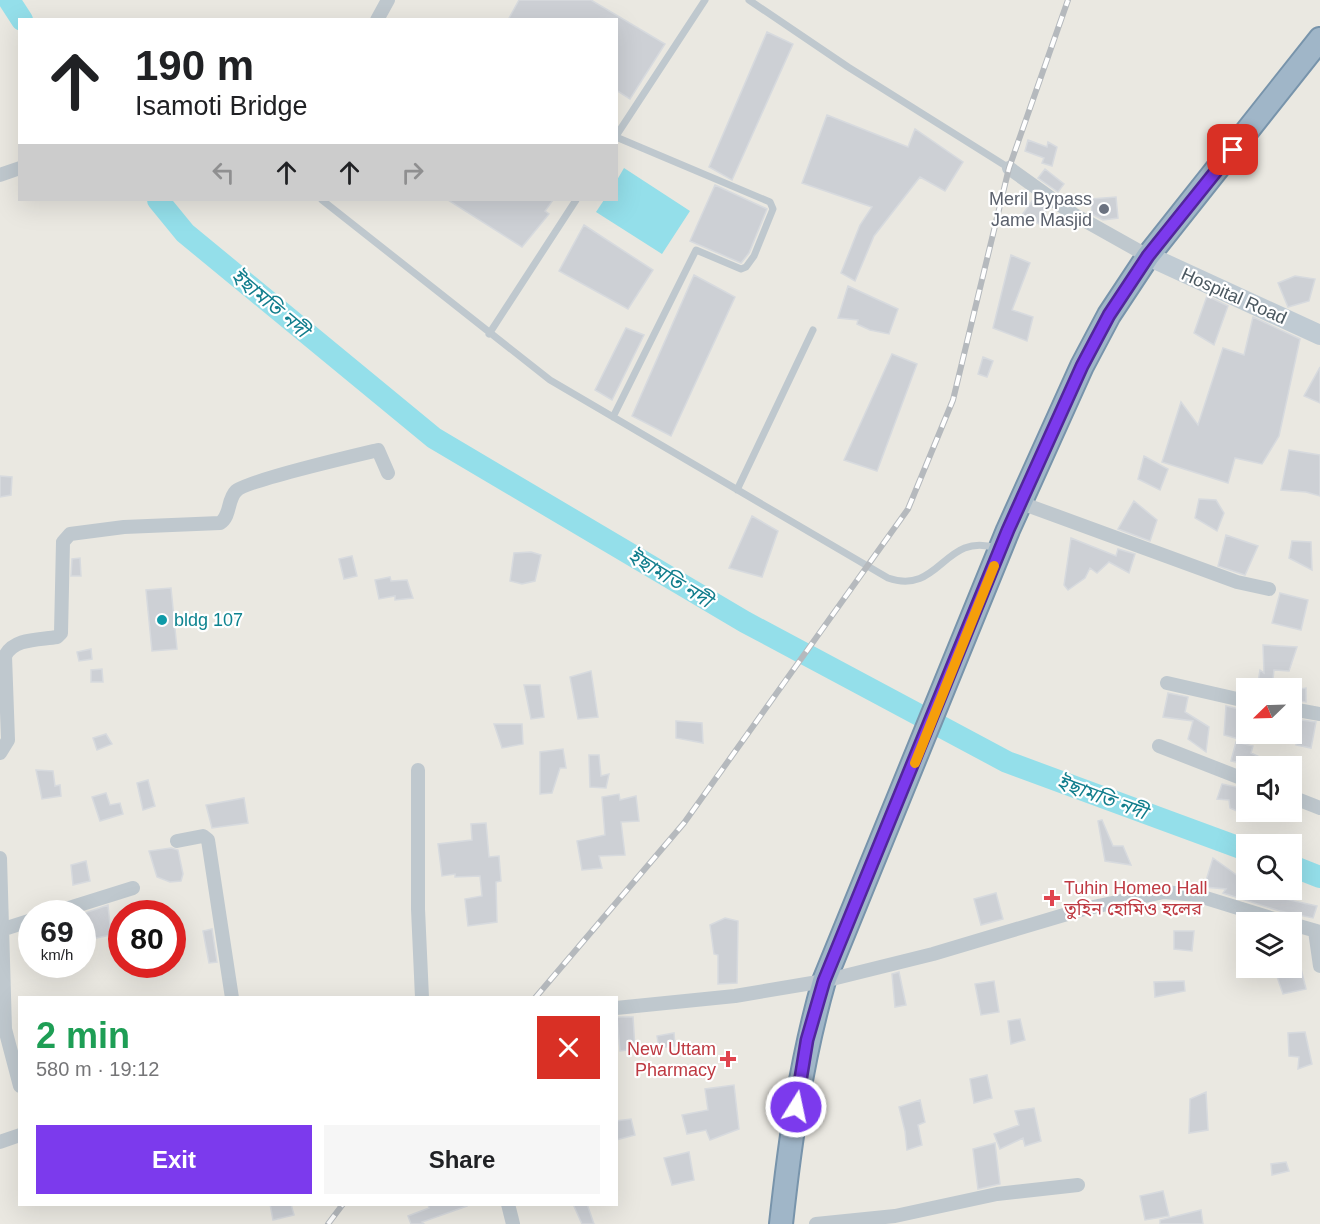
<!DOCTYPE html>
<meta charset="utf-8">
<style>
body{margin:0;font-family:Helvetica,"Noto Sans Bengali",sans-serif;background:#f6f6f6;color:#202124;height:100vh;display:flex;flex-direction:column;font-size:22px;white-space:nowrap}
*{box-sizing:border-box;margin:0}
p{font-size:20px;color:#757577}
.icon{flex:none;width:33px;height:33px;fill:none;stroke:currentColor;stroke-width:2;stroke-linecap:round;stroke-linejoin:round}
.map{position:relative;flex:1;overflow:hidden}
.details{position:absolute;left:18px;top:996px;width:600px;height:210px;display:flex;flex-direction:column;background:#fff;border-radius:0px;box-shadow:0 6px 24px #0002}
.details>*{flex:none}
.hud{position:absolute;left:18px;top:18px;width:600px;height:183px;border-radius:0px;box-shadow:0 6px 24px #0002;background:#fff;color:#202124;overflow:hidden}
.needle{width:39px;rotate:247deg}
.controls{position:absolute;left:1236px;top:678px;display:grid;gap:12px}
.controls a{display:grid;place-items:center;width:66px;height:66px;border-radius:0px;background:#fff;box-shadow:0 6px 24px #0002;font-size:30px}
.speed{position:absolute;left:18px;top:900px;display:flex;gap:12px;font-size:30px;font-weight:700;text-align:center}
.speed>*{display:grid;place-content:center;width:78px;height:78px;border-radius:50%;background:#fff;box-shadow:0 6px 24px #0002;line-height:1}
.speed small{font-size:15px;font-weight:400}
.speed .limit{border:9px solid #d22;background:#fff;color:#111}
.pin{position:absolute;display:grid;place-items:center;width:51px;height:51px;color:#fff;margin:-26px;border-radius:12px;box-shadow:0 3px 9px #0006}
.me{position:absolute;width:66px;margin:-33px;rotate:10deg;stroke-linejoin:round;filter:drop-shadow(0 0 4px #0008)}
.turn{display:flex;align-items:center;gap:21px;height:126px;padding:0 18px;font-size:27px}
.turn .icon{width:78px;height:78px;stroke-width:2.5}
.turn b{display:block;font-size:42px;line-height:51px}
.lanes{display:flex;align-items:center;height:57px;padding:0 18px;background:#0003;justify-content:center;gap:30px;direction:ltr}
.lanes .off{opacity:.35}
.round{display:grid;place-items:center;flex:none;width:63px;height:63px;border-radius:0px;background:#f6f6f6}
.overview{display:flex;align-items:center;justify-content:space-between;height:102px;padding:0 18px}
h1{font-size:36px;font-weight:800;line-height:45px;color:#1e9e55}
.primary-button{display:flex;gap:12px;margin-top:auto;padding:12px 18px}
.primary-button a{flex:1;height:69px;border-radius:0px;background:#7c3aed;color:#fff;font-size:24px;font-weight:800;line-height:69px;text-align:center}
.primary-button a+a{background:#f6f6f6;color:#202124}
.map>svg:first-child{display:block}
.commercial{fill:#eae8e1;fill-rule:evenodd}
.water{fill:#94dfea}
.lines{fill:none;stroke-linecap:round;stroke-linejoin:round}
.river{stroke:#94dfea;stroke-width:22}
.building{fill:#cdd0d5;stroke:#d7dade;stroke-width:1.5}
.trunk-casing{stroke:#7894ab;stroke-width:26}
.service{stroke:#bfc8ce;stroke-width:7}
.minor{stroke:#bfc8ce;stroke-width:14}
.secondary{stroke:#c0cbd3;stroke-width:20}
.trunk{stroke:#a0b6c8;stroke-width:22}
.rail-casing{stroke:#b5b9bd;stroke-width:6}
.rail{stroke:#fff;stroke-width:4;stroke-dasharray:11;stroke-linecap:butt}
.route-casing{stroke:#51269a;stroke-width:15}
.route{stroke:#7c3aed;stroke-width:10}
.slow{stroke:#f59e0b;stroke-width:10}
.worship-dot{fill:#6b7280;stroke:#fff;stroke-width:2}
.culture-dot{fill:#0f9aa8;stroke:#fff;stroke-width:2}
.health-dot{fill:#e0444e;stroke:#fff;stroke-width:2}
.labels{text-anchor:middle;stroke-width:4.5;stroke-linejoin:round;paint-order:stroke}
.worship-label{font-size:18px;fill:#5b616d;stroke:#fff;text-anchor:end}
.street-label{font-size:18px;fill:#4b5860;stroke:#fff}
.culture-label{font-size:18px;fill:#0d838f;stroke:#fff;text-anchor:start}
.health-label{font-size:18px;fill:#be3a42;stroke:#fff;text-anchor:start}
.water-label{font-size:20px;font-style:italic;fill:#127e8d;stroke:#fff}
</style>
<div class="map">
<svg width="1320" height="1224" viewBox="0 0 1320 1224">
<rect width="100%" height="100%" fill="#f5f3f3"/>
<path class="commercial" d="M0 0H1320V1224H0ZM20 20H616V200H20ZM1246 688H1292V734H1246ZM1246 766H1292V812H1246ZM1246 844H1292V890H1246ZM32 914H82V964H32ZM122 914H172V964H122ZM1246 922H1292V968H1246ZM20 998H616V1204H20Z"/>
<path class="water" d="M624 168 690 211 662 254 596 212 604 200H616L617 180Z"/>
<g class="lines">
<path class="river" d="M9 0 22 20
M158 200 185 233 434 438 745 622 1007 762 1246 850
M1292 866 1320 877"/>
</g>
<path class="building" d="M519 0H591L665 44 630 99 616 90V20H508Z
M767 32 793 44 732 180 709 167Z
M827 115 908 147 915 129 963 162 945 191 920 177 874 236 855 281 841 273 860 225 872 207 802 183Z
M1028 140 1047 147 1048 142 1057 147 1052 166 1042 163 1044 158 1025 151Z
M1045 169 1064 184 1058 192 1038 178Z
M715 185 767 209 749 253 741 263 690 241Z
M1116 197 1118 218 1103 220 1092 214 1091 199Z
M448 200H553L545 211 549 214 522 247Z
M1032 201 1048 208 1039 224 1022 215Z
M584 225 653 270 628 309 559 271Z
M1011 255 1030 263 1012 310 1033 317 1027 341 993 328Z
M694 275 735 297 671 436 632 416Z
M1295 276 1315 279 1309 301 1288 307 1278 283Z
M848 286 898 309 889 334 870 330 857 324 858 320 838 318Z
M1207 296 1228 306 1214 345 1194 333Z
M1253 317 1300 339 1279 436 1262 464 1235 458 1228 483 1162 462 1181 402 1198 425 1223 348 1244 355Z
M626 328 644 335 612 400 595 390Z
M892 354 917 364 877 471 844 460Z
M983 357 993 361 987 377 978 374Z
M1320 367V403L1304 396Z
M1289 450 1320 455V496L1306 492 1281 490Z
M1144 456 1168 469 1160 490 1138 479Z
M0 476 12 477 11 495 0 497Z
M1199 499 1216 500 1224 513 1217 531 1195 518Z
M1134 501 1157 520 1150 541 1118 529Z
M752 516 778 531 762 577 729 568Z
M1226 535 1258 546 1245 575 1218 566Z
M1071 538 1116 556 1118 549 1135 554 1129 573 1109 562 1097 573 1090 568 1085 578 1068 590 1064 585Z
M1292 541 1311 542 1312 570 1289 558Z
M531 552 541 555 535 581 522 584 510 581 514 553Z
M352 556 357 576 344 579 339 559Z
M80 558 81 576H71L72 559Z
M390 577 391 581 407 580 413 598 395 600V596L379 599 375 580Z
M171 588 177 649 152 651 146 590Z
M1280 593 1308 600 1301 630 1272 623Z
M1263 645 1297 647 1289 671 1274 670 1272 688H1257L1260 670 1264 673Z
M91 649 92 659 79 661 77 652Z
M102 669 103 682H91V670Z
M591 671 598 717 578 719 570 677Z
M524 685H540L544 717 531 719Z
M1306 688V702L1292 700V690Z
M1168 693 1188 697 1185 712 1209 727 1206 752 1188 739 1193 721 1163 717Z
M1226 706 1244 710 1239 739 1224 735Z
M1301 720 1316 722 1311 748 1296 745Z
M676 721 702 723 703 743 676 738Z
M494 724H522L523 744 502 748Z
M106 734 112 744 97 750 93 738Z
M1236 742 1253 746 1251 753 1279 766H1253L1231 761Z
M563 749 566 768H560L552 793 540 794V752Z
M589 755H599L601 776 609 774 606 788 590 787Z
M36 770 53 771 55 786 60 785 61 796 42 799Z
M148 780 155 806 143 810 137 783Z
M1222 784 1241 788 1239 812 1230 808 1229 800 1217 799Z
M106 793 110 805 120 803 123 814 100 821 92 797Z
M619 794 620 800 636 796 639 821 621 822 625 855 599 856 602 868 582 870 577 841 605 835 602 797Z
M244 798 248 823 212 828 206 805Z
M1102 820 1113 846H1123L1131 865 1105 861 1098 821Z
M486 823 489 857 499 856 501 881 496 882 497 922 468 926 465 899 482 896 480 876 455 877V874L442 876 438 844 472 840 471 824Z
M171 848 178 850 183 874 181 881 170 882 157 877 149 851Z
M1213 858 1246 882V890H1281L1276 897 1317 906 1313 918 1280 911 1223 893 1226 889 1204 887Z
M86 861 90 881 73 885 71 865Z
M996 893 1003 919 981 925 974 899Z
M108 905 111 935 82 941V914Z
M725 918 738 921 737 983 718 984V955L714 954 710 925Z
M212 929 217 962 209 963 203 931Z
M1174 931H1194L1192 951 1174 949Z
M1295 944 1306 989 1283 994 1274 968H1292V945Z
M899 972 906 1005 895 1007 892 974Z
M994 981 999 1012 981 1015 975 984Z
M1184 981 1185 991 1155 997 1154 982Z
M617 1017H633L635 1049 620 1051Z
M1020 1019 1025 1040 1011 1044 1008 1021Z
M1305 1032 1312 1064 1298 1069 1299 1057 1289 1056 1288 1033Z
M674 1033 675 1046 659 1048 657 1036Z
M987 1075 992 1098 974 1103 970 1079Z
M734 1085 739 1129 710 1140 706 1130 687 1134 682 1115 708 1110 705 1089Z
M1206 1092 1208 1130 1189 1133 1190 1099Z
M920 1100 925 1122 918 1125 922 1145 907 1150 905 1131 899 1107Z
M1034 1108 1041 1141 1025 1146 1023 1138 1000 1149 994 1134 1019 1125 1015 1111Z
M631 1119 635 1135 616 1140V1121Z
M995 1143 1000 1184 978 1189 973 1149Z
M689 1152 694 1180 672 1185 664 1158Z
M1286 1162 1289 1171 1272 1175 1271 1164Z
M1163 1191 1169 1216 1145 1220 1140 1196Z
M270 1204H291L294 1215 273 1220Z
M428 1204H466L467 1206 422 1222 424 1224H411L408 1216 429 1208Z
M573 1204H587L594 1224H582Z
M1201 1210 1203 1224H1160V1220Z"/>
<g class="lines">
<defs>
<path id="trunk" d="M781 1224C790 1142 801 1061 824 981L1008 530 1082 366 1109 315 1148 256 1320 39"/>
</defs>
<use href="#trunk" class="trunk-casing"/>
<path class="service" d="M749 0 848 67 1009 168
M616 136 705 0
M322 200 550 380 888 578C940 596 944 531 996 548
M489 334 576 200
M613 417 696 250 741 269 746 267 754 256 773 209 770 202 616 137
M737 490 813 330"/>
<path class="minor" d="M377 20 388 0
M1009 168 1073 214 1148 256
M0 175 20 168
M1021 503 1237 582 1269 589
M1167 683 1246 701
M1292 709 1320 714
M1159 746 1246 780
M0 753 8 740 5 656C14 638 39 640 57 637L61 633 63 542 70 534 124 527 220 523C231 516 227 500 236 491 245 481 357 455 378 450L388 473
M418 770V909L422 998
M1292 797 1320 808
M177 841 203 836 208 840 232 998
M0 858 5 1029 20 1086
M50 914 133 888
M1292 924 1320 932
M4 929 32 920
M1315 931 1320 966
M616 1008 735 996 824 981 933 954 1084 909 1164 892 1196 895 1284 922
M0 1142 20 1135
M508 1204 513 1224
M816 1224 895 1216 997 1194 1078 1185"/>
<path class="secondary" d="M1148 256 1320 335"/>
<use href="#trunk" class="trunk"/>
<defs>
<path id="rail" d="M535 998 684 823 908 509 953 400 1009 168 1068 0
M328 1224 343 1204"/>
</defs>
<use href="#rail" class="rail-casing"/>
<use href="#rail" class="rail"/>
</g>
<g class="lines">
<defs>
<path id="route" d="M796 1107 807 1040 824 981 1008 530 1082 366 1109 315 1148 256 1233 150"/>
</defs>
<use href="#route" class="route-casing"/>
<use href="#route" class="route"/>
<path class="slow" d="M915 763 994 566"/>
</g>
<circle class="worship-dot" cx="1104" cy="209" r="6"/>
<circle class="culture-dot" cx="162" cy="620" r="6"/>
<g class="health-dot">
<path d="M1049 889h6v6h6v6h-6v6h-6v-6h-6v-6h6z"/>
<path d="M725 1050h6v6h6v6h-6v6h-6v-6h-6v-6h6z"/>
</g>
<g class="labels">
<g class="worship-label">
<text x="1092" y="205">Meril Bypass<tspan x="1092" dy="21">Jame Masjid</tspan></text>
</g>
<g class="street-label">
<text transform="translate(1234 296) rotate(24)" y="6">Hospital Road</text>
</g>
<g class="culture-label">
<text x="174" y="626">bldg 107</text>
</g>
<g class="health-label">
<text x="1064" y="894">Tuhin Homeo Hall<tspan x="1064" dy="21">তুহিন হোমিও হলের</tspan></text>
<text x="716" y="1055" text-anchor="end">New Uttam<tspan x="716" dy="21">Pharmacy</tspan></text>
</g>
<g class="water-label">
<text transform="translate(270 303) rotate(40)" y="7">ইছামতি নদী</text>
<text transform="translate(670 578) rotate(31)" y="7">ইছামতি নদী</text>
<text transform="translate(1102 797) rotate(20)" y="7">ইছামতি নদী</text>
</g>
</g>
</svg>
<div class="controls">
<a><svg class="needle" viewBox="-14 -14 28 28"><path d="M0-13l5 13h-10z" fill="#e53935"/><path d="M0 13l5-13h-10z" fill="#757577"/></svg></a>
<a><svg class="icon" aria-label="sound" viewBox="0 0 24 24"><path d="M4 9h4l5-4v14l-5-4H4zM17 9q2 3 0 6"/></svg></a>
<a><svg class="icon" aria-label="search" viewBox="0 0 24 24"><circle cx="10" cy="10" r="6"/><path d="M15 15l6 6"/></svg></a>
<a><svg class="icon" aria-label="layers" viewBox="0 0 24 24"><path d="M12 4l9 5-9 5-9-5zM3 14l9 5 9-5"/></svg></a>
</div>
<div class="speed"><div>69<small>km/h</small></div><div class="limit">80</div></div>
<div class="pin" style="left:1233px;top:150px;background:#d93025"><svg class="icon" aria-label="arrive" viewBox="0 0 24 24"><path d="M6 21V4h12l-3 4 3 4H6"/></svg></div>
<svg class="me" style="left:796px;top:1107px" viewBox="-20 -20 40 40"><circle r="17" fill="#7c3aed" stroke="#fff" stroke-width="3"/><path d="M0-11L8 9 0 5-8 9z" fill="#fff"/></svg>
<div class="hud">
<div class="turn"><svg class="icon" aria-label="ahead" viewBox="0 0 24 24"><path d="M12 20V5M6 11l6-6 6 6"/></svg><div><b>190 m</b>Isamoti Bridge</div></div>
<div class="lanes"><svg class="icon off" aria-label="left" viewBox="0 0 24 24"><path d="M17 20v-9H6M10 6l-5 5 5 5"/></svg><svg class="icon" aria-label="ahead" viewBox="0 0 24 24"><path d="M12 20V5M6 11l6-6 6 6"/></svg><svg class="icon" aria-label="ahead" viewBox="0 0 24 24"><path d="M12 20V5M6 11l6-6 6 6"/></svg><svg class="icon off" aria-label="right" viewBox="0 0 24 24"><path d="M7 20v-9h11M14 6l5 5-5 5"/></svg></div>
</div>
<section class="details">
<div class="overview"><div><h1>2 min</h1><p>580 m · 19:12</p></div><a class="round" style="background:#d93025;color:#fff"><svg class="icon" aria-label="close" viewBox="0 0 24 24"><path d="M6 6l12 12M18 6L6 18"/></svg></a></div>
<div class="primary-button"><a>Exit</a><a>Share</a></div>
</section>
</div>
